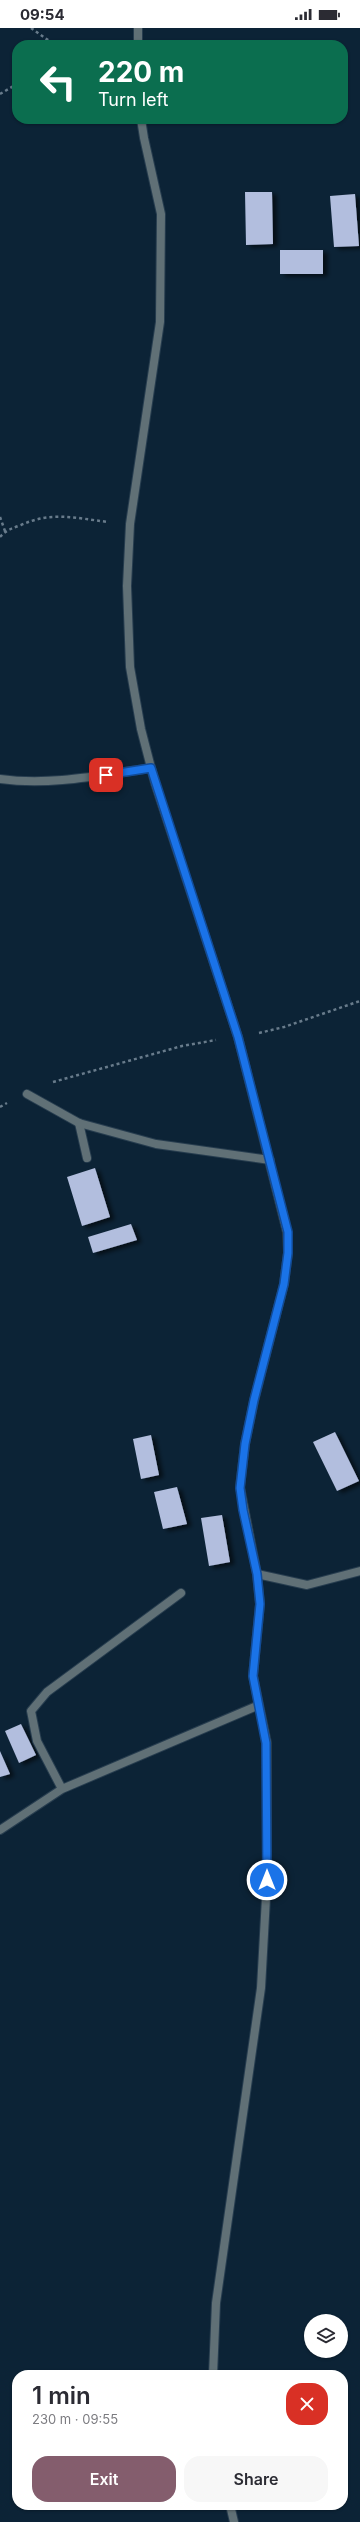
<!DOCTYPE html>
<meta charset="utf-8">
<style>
body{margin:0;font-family:Inter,sans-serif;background:#f7f7f7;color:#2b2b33;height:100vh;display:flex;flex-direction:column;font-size:15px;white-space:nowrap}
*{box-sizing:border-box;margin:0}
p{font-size:13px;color:#7c7c81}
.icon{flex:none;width:22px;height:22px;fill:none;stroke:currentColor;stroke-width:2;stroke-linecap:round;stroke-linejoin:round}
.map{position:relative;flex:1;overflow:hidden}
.details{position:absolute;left:12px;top:2342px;width:336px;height:140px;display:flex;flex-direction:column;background:#fff;border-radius:16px;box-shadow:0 1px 3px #0004}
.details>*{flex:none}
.hud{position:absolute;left:12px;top:12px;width:336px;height:84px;border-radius:16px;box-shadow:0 1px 3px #0004;background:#0b6e4f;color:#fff;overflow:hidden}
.buttons{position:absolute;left:304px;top:2286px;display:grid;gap:8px}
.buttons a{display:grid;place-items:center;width:44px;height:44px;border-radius:50%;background:#fff;box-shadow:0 1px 3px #0004;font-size:20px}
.pin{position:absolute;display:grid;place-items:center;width:34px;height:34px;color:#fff;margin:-17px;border-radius:8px;box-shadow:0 2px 6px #0006}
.me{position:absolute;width:44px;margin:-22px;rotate:0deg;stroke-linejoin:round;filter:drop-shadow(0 0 3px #0008)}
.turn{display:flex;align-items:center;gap:14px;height:84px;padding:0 20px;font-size:18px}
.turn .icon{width:52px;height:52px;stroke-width:2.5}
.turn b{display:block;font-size:28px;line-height:34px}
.round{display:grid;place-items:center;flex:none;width:42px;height:42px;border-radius:16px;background:#f7f7f7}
.summary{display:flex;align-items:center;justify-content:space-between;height:68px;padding:0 20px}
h1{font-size:24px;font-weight:600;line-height:30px}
.primary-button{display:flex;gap:8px;margin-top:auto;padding:8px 20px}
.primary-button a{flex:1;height:46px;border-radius:16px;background:#845d6d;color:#fff;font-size:16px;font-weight:600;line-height:46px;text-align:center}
.primary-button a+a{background:#f7f7f7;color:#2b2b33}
.status{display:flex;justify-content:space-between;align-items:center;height:28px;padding:0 20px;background:#fff;direction:ltr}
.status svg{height:11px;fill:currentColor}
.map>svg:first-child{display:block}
.building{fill:#b2bede;filter:url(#shadow)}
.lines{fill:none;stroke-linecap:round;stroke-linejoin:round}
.service-casing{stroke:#273d4f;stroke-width:10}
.minor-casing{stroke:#273d4f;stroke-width:10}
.path{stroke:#687b8b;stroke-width:2.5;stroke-dasharray:3 3;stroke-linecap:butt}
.service{stroke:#607076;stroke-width:8}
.minor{stroke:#607076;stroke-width:8}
.route-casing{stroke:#114b97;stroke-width:10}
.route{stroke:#1a73e8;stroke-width:7}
</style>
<div class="status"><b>09:54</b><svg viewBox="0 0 49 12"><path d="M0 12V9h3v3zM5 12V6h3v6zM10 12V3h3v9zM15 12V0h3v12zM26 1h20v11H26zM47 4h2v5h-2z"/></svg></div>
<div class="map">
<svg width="360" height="2494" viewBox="0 0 360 2494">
<defs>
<filter id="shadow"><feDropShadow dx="4.5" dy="2.5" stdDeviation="2" flood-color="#0009"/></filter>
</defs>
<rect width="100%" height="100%" fill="#0c2336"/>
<path class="building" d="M245 164H272L273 216 246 217Z
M355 166 359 218 334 219 330 168Z
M280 222H323V246H280Z
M95 1140 110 1189 82 1198 67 1149Z
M131 1196 137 1212 93 1225 88 1209Z
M335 1404 359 1453 337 1463 313 1414Z
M151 1407 159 1447 141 1451 133 1411Z
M177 1459 187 1496 163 1501 154 1464Z
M222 1487 230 1534 209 1538 201 1490Z
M21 1696 36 1727 19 1735 5 1703Z
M0 1723 10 1746 0 1749Z"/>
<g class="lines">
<defs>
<path id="service" d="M0 751C51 758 101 747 151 740
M79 1095 87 1130"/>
<path id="minor" d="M138 0V17
M141 91 144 110 161 186 160 294 130 496 127 558 130 639 141 701 155 755 238 1009 287 1204 288 1225 284 1256 254 1373 245 1416 240 1459 257 1546 260 1576 253 1648 267 1715V1852L261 1960 216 2275 213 2347
M27 1066 79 1095 156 1116 270 1132
M257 1546 307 1557 360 1543
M62 1761 37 1713 31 1683 47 1664 181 1565
M0 1802 62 1761 259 1677
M230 2477 234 2494"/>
</defs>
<use href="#service" class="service-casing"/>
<use href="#minor" class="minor-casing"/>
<path class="path" d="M31 0 55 17
M0 66 17 56
M0 489 5 503
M0 509C6 502 13 500 21 497 52 483 75 490 108 494
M259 1005 284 999 360 973
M53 1054 182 1018 216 1012
M0 1079 7 1075"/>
<use href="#service" class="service"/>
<use href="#minor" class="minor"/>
</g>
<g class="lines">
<defs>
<path id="route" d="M106 747 151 740 238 1009 288 1204V1225L284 1256 254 1372 245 1416 240 1460 243 1482 257 1546 260 1576 253 1648 266 1715 267 1852"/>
</defs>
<use href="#route" class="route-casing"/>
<use href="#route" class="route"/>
</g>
</svg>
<div class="buttons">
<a><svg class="icon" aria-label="layers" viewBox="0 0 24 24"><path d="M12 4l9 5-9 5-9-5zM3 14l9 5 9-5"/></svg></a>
</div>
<div class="pin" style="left:106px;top:747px;background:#d93025"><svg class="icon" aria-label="arrive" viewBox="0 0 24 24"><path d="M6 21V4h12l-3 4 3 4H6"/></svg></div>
<svg class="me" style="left:267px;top:1852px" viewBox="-20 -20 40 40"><circle r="17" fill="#1a73e8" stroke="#fff" stroke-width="3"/><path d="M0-11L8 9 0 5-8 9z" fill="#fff"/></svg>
<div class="hud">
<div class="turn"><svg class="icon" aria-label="left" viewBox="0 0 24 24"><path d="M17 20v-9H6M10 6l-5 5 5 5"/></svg><div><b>220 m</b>Turn left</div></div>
</div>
<section class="details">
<div class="summary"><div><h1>1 min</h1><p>230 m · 09:55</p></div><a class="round" style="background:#d93025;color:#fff"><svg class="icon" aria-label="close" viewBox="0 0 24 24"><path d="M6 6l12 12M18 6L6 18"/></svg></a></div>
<div class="primary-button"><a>Exit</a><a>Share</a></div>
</section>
</div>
